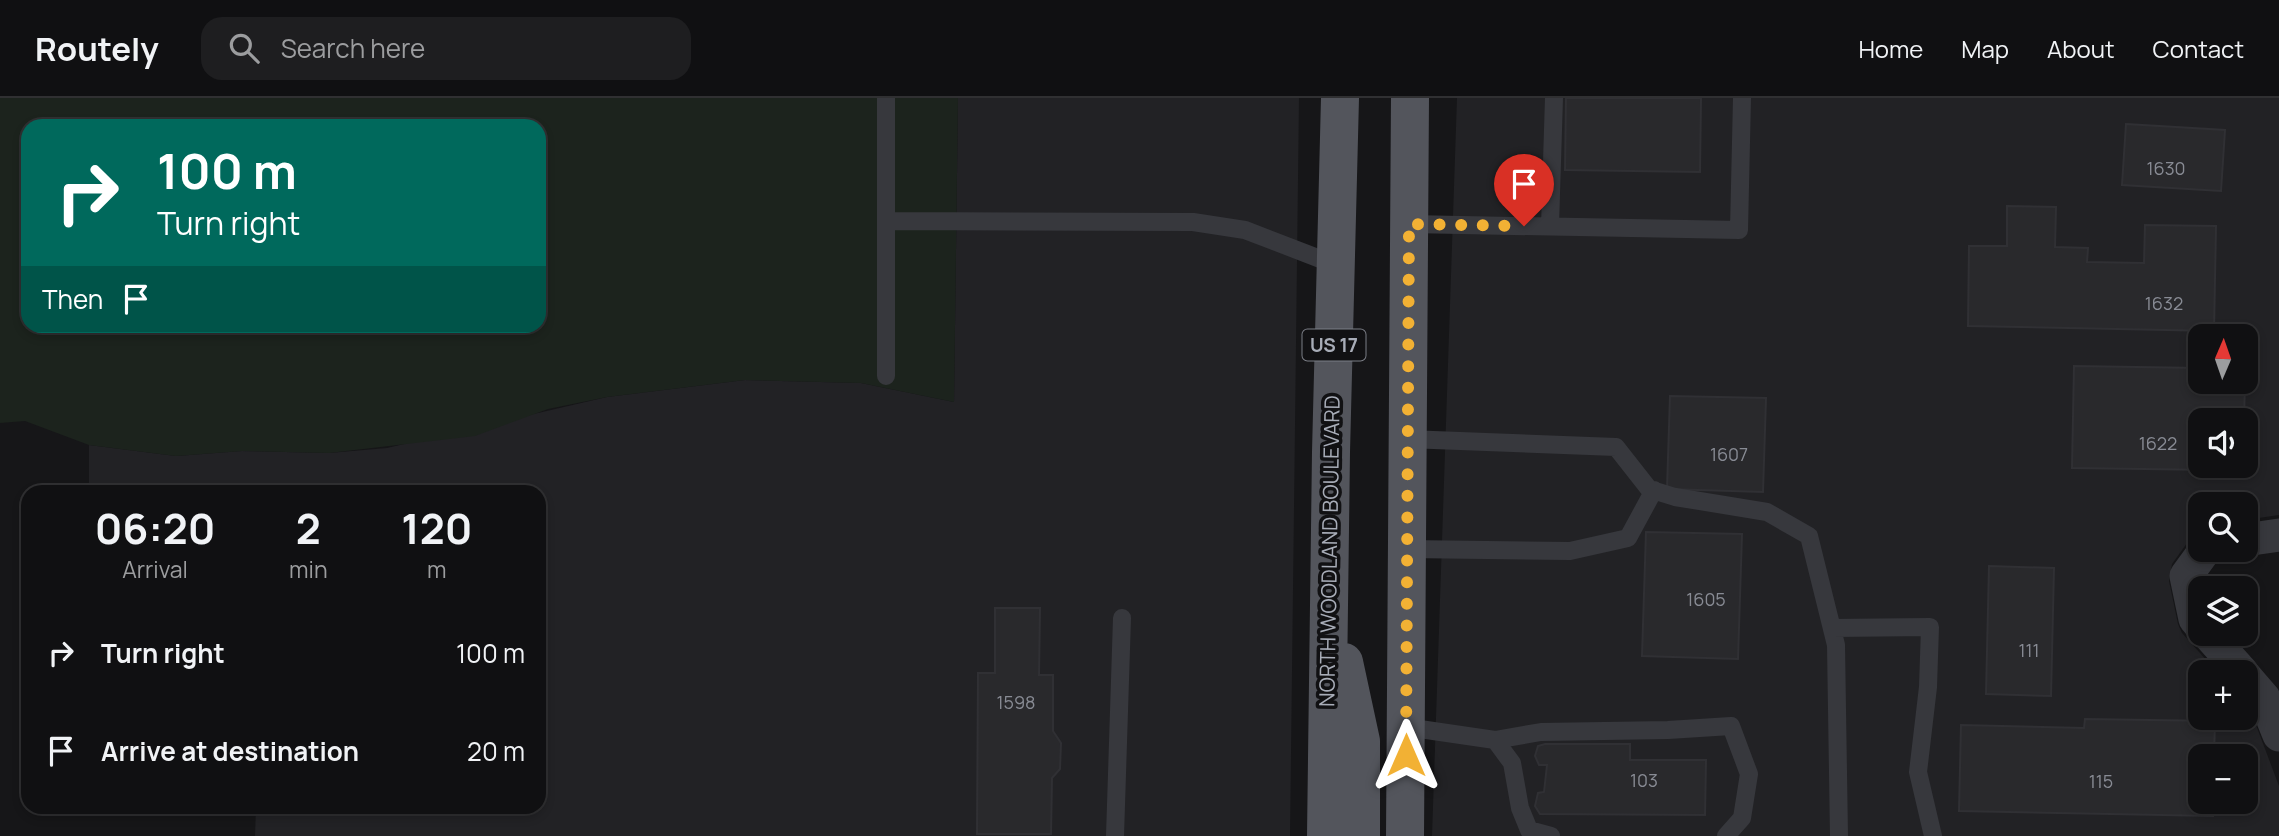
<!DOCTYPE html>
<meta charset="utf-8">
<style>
body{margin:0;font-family:Manrope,sans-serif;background:#1e1e20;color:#f1f3f6;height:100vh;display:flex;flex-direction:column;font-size:26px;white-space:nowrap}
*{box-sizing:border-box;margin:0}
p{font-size:23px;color:#9c9d9f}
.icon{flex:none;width:38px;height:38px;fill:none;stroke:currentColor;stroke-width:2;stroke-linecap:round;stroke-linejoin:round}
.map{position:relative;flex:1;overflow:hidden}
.details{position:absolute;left:21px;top:387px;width:525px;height:329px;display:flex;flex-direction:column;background:#101012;border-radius:21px;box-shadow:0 4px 10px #0003,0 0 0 2px #303032}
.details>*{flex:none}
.top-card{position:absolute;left:21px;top:21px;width:525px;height:214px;border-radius:21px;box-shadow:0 4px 10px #0003,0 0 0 2px #303032;background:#00695c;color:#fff;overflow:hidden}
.needle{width:46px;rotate:2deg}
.buttons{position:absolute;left:2188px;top:226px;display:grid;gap:14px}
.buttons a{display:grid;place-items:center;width:70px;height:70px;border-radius:14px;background:#101012;box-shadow:0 4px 10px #0003,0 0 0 2px #303032;font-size:35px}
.pin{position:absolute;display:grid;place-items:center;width:60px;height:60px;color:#fff;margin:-72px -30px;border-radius:50% 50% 50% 0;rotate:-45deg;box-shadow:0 0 7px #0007}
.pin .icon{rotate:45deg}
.me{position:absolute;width:77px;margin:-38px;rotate:0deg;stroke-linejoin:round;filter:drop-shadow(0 0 5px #0008)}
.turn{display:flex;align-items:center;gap:24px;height:147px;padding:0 21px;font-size:32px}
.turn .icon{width:91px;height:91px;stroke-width:2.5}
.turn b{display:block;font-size:49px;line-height:60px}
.then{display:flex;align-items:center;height:66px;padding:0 21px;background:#0003;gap:14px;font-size:26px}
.eta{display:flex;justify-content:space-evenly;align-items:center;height:119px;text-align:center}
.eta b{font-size:42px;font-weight:700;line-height:49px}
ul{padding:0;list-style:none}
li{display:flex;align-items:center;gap:21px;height:98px;padding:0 21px}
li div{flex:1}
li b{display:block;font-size:26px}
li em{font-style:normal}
header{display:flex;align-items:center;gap:42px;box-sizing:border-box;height:98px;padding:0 35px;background:#101012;border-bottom:2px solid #303032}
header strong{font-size:33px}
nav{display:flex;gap:38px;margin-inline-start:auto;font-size:24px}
.search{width:490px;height:63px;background:#1e1e20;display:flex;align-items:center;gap:18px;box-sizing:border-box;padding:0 24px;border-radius:21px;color:#9c9d9f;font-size:26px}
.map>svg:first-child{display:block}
.built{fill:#222225;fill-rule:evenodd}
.green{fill:#1c231d;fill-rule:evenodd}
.building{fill:#29292c;stroke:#303034;stroke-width:2}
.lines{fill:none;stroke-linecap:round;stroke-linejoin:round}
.lane{stroke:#37383d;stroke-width:18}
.street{stroke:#37383d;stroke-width:33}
.primary{stroke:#53555c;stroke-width:38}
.route{stroke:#f2b134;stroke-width:12;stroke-dasharray:0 21.6}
.labels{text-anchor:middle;stroke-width:7;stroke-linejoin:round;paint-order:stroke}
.number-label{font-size:18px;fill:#888b94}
.shield{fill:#111113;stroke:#7b7e86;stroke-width:2}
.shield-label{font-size:19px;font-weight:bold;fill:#a8adb8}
.street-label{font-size:21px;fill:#a8adb8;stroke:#111113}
</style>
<header>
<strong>Routely</strong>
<div class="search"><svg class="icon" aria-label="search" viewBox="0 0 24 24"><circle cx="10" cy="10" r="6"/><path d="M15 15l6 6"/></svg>Search here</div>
<nav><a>Home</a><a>Map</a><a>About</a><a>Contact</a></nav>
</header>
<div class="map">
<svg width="2279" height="738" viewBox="0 0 2279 738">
<rect width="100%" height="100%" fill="#161618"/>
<path class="built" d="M958 0H1299L1290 738H255L256 709H539V394H89V347L176 358 241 353 329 355 387 350 607 299 745 282 861 285 954 304Z
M1457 0H2279V417L2245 422V406H2200V431L2195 434 2172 466 2169 483 2178 526 2182 535 2217 574H2200V620H2245V606L2250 611 2279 688V738H1432ZM2200 238H2245V284H2200ZM2200 322H2245V368H2200ZM2200 658H2245V704H2200Z"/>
<path class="green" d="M0 0H958L954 304 861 285 745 282 607 299 548 311 475 338 329 355 242 353 176 358 89 347 25 323 0 325ZM28 28H539V228H28Z"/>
<path class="building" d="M1566 0H1701L1700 74 1565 72Z
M2126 26 2225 32 2221 93 2122 87Z
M2007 108 2056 109 2055 149 2088 150 2087 164 2144 165 2145 127 2216 128 2214 233 1968 228 1969 148H2007Z
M2074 268 2200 270V284H2245L2244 322H2200V368H2214V372L2072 370Z
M1670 298 1766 300 1763 394 1667 391Z
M1646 434 1742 436 1738 561 1642 558Z
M1989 468 2054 470 2051 598 1986 596Z
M995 510H1040L1039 577H1053V633L1061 645 1060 671 1052 680 1051 736H977L978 575H995Z
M2085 621 2215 623 2214 658H2200V704H2213V718L1959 713 1961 627 2084 630Z
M1545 646H1630V662H1706L1705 717 1540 716 1535 708 1538 695 1544 694 1547 667H1539L1535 658 1538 648Z"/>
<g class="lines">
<path class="lane" d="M886 0V278
M887 123 1193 124 1245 132 1336 167
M1409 126 1739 132 1742 0
M1550 128 1554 0
M1407 341 1616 349 1649 391 1675 399 1767 414 1809 438 1836 547 1839 738
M1406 451 1570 453 1628 440 1654 392
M1832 530 1930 529 1928 589 1918 674 1933 738
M1406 629 1495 642 1541 634 1668 632 1731 628 1749 676 1742 720 1726 738
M1495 642 1512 665 1520 710 1529 732 1551 738
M1115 738 1122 520"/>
<path class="street" d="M2245 442 2279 437
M2200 527 2195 521 2186 478 2205 452
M2208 536 2242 574
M2245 578 2264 600 2279 637"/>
<path class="primary" d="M1344 564 1361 643V738
M1326 738 1331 354 1340 0
M1405 738 1410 0"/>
</g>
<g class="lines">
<path class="route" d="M1406 657 1409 126 1524 128"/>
</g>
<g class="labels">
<g class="number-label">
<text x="2166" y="77">1630</text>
<text x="2164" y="212">1632</text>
<text x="2158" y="352">1622</text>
<text x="1729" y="363">1607</text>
<text x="1706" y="508">1605</text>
<text x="2029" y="559">111</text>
<text x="1016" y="611">1598</text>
<text x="1644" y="689">103</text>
<text x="2101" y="690">115</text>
</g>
<rect class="shield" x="1302.5" y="231.5" width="63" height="31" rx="5"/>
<g class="shield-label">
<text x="1334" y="254">US 17</text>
</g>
<g class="street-label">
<text transform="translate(1330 453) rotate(-89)" y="7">NORTH WOODLAND BOULEVARD</text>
</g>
</g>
</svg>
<div class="buttons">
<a><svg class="needle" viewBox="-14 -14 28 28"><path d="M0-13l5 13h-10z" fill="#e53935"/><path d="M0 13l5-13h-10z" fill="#9c9d9f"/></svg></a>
<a><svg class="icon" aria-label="sound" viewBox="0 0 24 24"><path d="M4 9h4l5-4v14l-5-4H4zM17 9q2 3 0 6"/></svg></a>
<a><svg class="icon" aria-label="search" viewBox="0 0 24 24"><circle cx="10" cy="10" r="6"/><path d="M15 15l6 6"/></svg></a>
<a><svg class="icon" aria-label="layers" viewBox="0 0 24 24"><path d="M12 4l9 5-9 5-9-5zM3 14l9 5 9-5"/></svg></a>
<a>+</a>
<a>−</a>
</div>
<div class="pin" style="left:1524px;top:128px;background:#d93025"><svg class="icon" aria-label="arrive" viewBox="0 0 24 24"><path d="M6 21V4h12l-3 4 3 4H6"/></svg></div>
<svg class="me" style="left:1406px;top:657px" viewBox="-20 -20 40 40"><path d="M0-17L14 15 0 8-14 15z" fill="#f2b134" stroke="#fff" stroke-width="4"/></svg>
<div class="top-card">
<div class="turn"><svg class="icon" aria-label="right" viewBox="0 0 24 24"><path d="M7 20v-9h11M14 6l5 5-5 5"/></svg><div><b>100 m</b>Turn right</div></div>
<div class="then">Then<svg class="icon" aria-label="arrive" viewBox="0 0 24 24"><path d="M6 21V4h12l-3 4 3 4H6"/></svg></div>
</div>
<section class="details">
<div class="eta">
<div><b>06:20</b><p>Arrival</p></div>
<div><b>2</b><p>min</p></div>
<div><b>120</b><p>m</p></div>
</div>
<ul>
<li><svg class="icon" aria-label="right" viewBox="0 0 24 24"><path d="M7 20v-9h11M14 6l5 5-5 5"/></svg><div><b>Turn right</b></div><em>100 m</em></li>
<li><svg class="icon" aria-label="arrive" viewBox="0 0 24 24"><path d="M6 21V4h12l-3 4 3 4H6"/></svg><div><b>Arrive at destination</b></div><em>20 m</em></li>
</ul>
</section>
</div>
